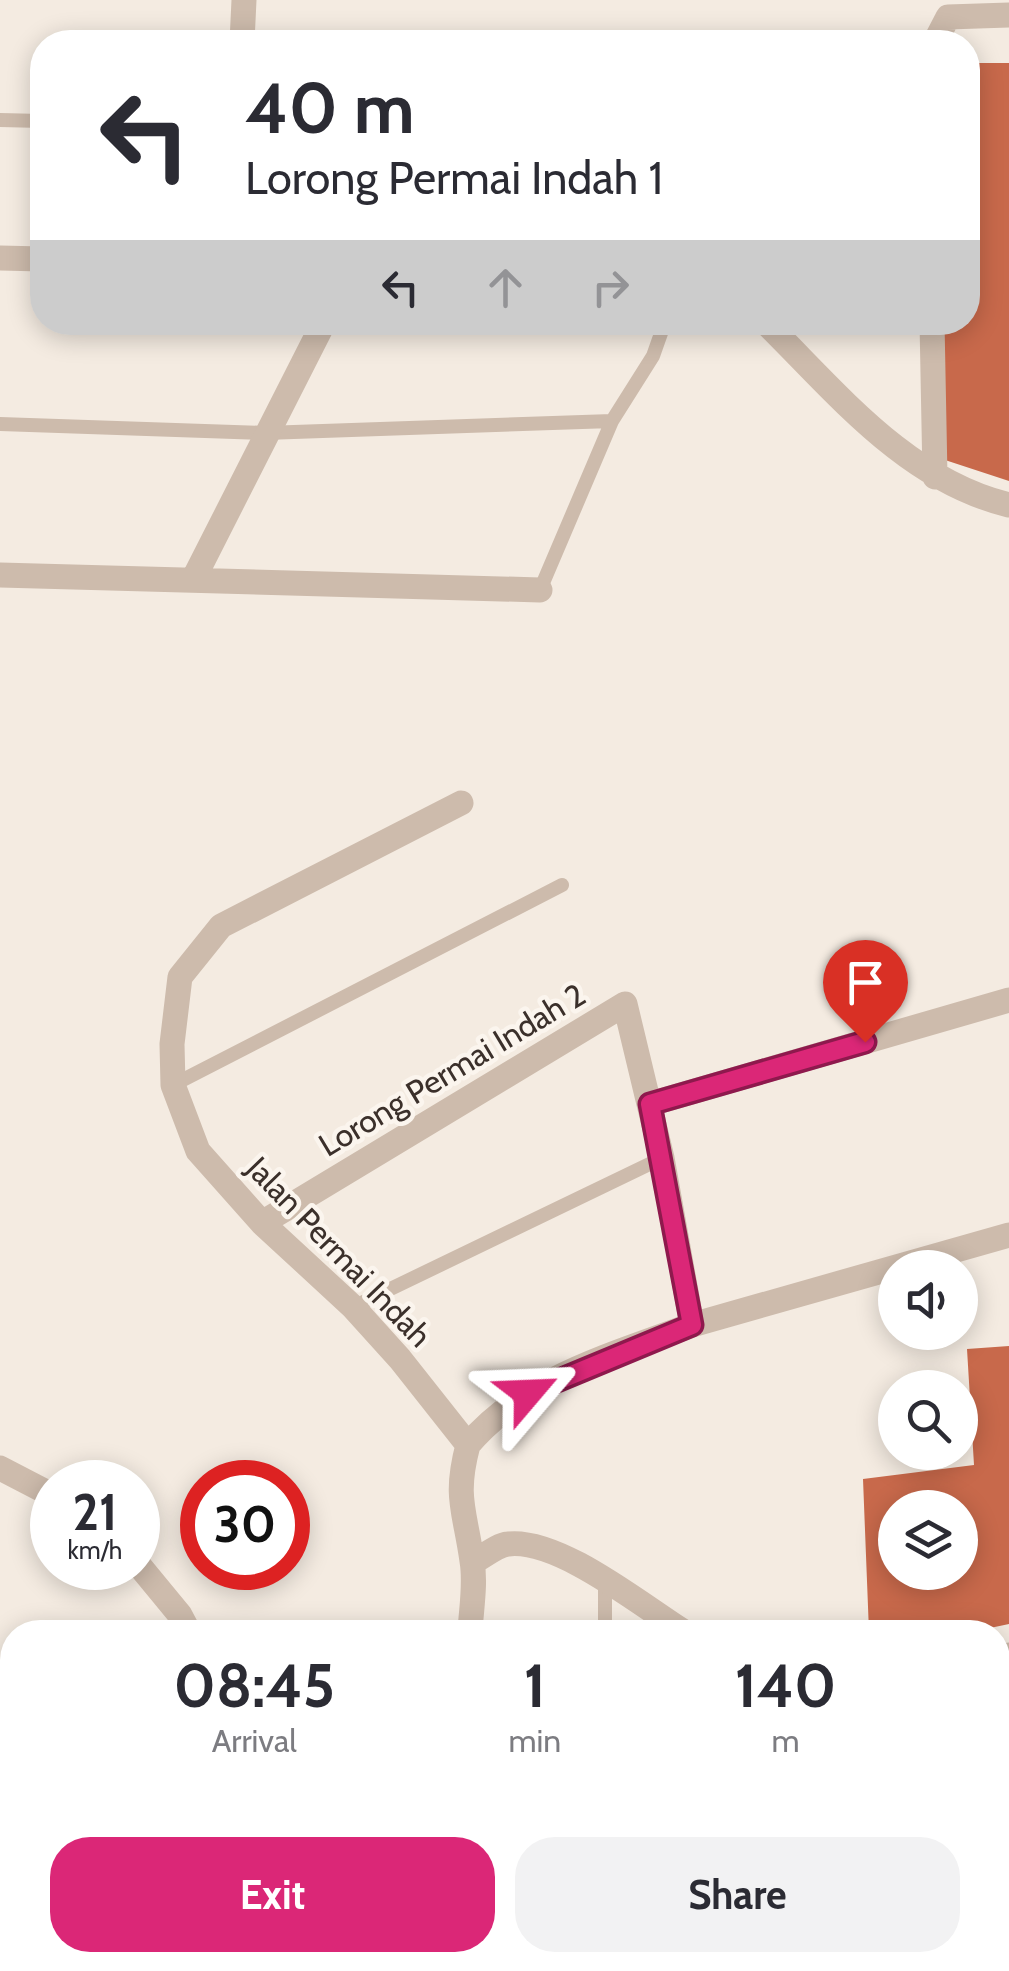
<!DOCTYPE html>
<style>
body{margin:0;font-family:Cabin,sans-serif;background:#f2f2f3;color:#2b2b33;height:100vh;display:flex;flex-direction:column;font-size:38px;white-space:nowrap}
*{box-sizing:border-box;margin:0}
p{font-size:32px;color:#7c7c81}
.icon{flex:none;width:55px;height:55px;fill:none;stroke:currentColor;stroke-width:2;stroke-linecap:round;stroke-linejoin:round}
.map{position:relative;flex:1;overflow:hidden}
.drawer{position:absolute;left:0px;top:1620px;width:1010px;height:352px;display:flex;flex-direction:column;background:#fff;border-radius:40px 40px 0 0;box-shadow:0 5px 25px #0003}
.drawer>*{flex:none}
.banner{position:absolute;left:30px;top:30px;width:950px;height:305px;border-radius:40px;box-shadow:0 5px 25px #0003;background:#fff;color:#2b2b33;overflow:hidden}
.buttons{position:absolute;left:878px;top:1250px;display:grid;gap:20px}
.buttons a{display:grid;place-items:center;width:100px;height:100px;border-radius:50%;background:#fff;box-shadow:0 5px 25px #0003;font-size:50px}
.speed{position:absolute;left:30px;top:1460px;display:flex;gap:20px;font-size:50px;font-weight:700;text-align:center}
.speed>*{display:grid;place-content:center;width:130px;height:130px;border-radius:50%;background:#fff;box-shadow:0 5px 25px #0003;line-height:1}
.speed small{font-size:25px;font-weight:400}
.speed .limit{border:15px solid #d22;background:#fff;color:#111}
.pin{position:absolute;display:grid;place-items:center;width:85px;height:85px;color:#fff;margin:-102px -42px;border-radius:50% 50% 50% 0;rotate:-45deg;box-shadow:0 0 10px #0007}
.pin .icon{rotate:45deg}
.me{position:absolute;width:110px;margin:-55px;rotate:64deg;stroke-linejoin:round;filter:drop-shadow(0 0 8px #0008)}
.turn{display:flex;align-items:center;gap:35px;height:210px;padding:0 50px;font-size:45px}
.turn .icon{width:130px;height:130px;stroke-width:2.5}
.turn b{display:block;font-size:70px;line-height:85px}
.lanes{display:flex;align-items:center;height:95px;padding:0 50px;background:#0003;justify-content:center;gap:50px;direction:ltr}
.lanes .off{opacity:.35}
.eta{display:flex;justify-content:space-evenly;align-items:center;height:170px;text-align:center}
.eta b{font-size:60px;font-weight:700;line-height:70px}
.button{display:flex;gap:20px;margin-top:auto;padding:20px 50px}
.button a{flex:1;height:115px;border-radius:40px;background:#db2777;color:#fff;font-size:40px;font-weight:700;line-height:115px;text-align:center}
.button a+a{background:#f2f2f3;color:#2b2b33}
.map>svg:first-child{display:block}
.building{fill:#c8694b;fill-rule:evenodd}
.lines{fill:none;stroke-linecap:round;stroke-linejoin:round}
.service{stroke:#cdbbac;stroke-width:14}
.minor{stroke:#cdbbac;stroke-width:25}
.route-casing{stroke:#8e194d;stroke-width:25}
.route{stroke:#db2777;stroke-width:18}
.labels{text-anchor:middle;stroke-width:9;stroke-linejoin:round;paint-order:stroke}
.street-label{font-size:32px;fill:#3b302b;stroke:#fbf5ee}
</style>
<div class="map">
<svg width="1009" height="1971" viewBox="0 0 1009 1971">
<rect width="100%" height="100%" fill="#f4ebe1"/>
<path class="building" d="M968 63H1009V481L945 460 942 322H968Z
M1009 1346V1624L971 1632H869L863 1479 974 1465 967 1349ZM895 1508H960V1572H895Z
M497 1960H586V1971H496Z
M608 1960H695V1971H607Z
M769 1960H848V1971H769Z
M871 1960H959V1971H871Z"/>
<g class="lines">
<path class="service" d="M0 120 42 121
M0 424 265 433 612 421
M540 590 612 421 653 356 665 322
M173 1085 562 885
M353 1307 662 1158
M605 1632V1583
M598 1971V1960
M860 1971V1960"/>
<path class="minor" d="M242 42 244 0
M935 42 948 17 1009 15
M0 258 42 259
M765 322C837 393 906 480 1009 505
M932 322 935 477
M0 575 540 590
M193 580 324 322
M461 803 221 926 180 977 172 1044 173 1085 198 1151 262 1223 353 1307 400 1359 468 1445C454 1498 465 1510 472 1561 476 1584 471 1610 470 1632
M650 1104 1009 1000
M262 1223 625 1004 662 1158 692 1325C612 1355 525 1378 468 1445
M692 1325 1009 1235
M0 1468 52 1495
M473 1562C483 1557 497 1545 508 1544 559 1538 642 1606 684 1632
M138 1564 180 1615 189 1632
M998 1659 1009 1655
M998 1845 1003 1971
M0 1936 12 1929
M352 1960 357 1971
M739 1960V1971
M120 1971 139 1960
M458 1971 459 1960"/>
</g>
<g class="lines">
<defs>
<path id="route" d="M528 1393 692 1325 650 1104 865 1042"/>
</defs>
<use href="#route" class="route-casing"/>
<use href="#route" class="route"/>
</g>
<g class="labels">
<g class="street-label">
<text transform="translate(452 1070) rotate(-31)" y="11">Lorong Permai Indah 2</text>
<text transform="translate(339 1252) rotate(46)" y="11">Jalan Permai Indah</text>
</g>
</g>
</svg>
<div class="buttons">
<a><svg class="icon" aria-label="sound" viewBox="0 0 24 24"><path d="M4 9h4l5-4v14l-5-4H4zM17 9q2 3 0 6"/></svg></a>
<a><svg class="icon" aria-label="search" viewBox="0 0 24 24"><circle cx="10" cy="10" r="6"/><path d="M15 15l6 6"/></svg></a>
<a><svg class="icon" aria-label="layers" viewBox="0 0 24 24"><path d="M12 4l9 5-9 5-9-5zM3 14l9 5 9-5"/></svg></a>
</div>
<div class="speed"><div>21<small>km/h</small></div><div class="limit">30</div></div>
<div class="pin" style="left:865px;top:1042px;background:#d93025"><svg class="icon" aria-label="arrive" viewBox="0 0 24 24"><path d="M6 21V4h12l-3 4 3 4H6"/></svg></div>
<svg class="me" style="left:528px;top:1393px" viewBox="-20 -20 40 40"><path d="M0-17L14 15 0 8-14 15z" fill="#db2777" stroke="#fff" stroke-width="4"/></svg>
<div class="banner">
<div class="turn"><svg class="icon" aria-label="left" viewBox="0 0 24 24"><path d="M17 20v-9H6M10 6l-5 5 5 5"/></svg><div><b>40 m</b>Lorong Permai Indah 1</div></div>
<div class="lanes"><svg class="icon" aria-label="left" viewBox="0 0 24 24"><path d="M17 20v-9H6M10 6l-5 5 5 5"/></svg><svg class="icon off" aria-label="ahead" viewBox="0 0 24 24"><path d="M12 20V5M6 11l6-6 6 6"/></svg><svg class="icon off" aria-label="right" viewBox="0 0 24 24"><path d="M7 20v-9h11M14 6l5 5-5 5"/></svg></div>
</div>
<section class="drawer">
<div class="eta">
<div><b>08:45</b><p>Arrival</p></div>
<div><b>1</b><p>min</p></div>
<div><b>140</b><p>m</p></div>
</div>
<div class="button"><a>Exit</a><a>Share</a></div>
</section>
</div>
